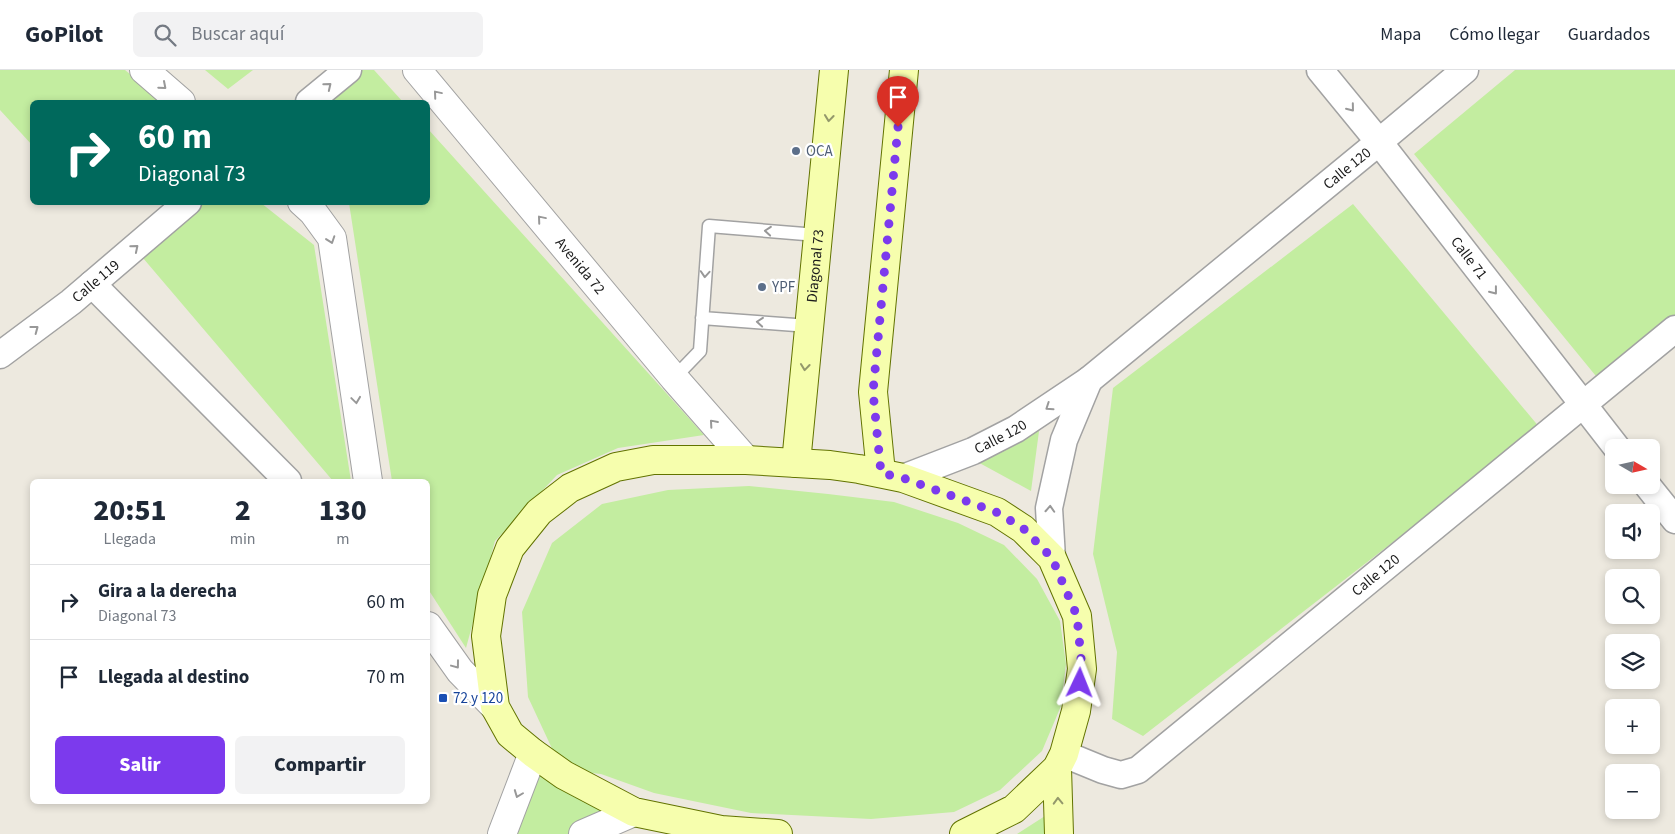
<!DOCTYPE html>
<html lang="es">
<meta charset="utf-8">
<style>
body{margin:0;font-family:"Source Sans 3",sans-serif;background:#f2f2f3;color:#1f2937;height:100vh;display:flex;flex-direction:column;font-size:19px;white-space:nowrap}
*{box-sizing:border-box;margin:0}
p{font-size:16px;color:#747a83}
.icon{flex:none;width:28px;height:28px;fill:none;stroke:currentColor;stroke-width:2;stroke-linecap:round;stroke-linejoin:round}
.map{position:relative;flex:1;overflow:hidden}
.panel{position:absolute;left:30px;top:409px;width:400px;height:325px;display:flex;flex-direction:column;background:#fff;border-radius:8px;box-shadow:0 2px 8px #0003}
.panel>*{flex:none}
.top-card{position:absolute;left:30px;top:30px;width:400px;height:105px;border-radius:8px;box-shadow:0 2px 8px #0003;background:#00695c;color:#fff;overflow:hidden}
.needle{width:32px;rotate:99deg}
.tools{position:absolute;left:1605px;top:369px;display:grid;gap:10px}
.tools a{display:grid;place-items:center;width:55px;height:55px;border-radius:8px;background:#fff;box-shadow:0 2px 8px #0003;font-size:25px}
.pin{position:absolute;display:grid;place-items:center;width:42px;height:42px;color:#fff;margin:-51px -21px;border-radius:50% 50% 50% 0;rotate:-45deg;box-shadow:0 0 5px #0007}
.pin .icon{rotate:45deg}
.me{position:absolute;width:55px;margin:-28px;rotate:2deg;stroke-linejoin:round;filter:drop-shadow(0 0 4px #0008)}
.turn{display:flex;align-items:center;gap:18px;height:105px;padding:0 25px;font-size:22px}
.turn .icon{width:65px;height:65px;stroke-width:2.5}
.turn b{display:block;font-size:35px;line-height:42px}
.eta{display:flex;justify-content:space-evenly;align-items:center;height:85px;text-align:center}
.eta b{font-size:30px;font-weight:800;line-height:35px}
.primary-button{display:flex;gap:10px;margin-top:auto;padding:10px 25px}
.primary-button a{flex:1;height:58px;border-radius:8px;background:#7c3aed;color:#fff;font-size:20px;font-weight:800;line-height:58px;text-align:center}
.primary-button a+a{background:#f2f2f3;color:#1f2937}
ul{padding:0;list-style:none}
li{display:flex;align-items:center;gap:15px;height:75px;padding:0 25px;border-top:1px solid #e0e1e3}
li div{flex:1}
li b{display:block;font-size:19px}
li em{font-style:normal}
header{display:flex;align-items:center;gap:30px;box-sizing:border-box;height:70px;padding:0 25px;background:#fff;border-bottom:1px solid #e0e1e3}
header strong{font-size:24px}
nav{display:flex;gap:28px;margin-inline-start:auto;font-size:18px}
.search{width:350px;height:45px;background:#f2f2f3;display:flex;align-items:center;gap:12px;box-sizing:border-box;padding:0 18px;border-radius:8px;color:#747a83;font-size:19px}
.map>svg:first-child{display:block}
.grass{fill:#c3eda0}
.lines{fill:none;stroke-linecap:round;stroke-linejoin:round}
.service-casing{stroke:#a2a2a2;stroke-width:15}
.minor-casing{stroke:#a2a2a2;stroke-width:29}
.tertiary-casing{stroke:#a2a2a2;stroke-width:30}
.secondary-casing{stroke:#627300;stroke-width:30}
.service{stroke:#fff;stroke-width:12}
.minor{stroke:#fff;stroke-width:26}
.tertiary{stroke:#fff;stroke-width:28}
.secondary{stroke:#f6fead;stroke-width:28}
.oneway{stroke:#989898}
.oneway2{stroke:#93986b}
.route{stroke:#7c3aed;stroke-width:9;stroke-dasharray:0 16.2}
.service-dot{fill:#5c6f8a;stroke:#fff;stroke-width:2}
.transit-dot{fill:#1a4fb4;stroke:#fff;stroke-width:2}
.labels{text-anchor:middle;stroke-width:4.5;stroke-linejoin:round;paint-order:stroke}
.service-label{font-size:15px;fill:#4e5e75;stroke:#fff;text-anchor:start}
.street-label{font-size:15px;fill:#1b1b1b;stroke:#fff}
.transit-label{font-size:15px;fill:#164399;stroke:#fff;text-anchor:start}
</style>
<header>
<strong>GoPilot</strong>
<div class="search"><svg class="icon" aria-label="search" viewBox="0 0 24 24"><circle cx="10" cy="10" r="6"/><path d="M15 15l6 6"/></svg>Buscar aquí</div>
<nav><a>Mapa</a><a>Cómo llegar</a><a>Guardados</a></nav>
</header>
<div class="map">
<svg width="1675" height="764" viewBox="0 0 1675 764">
<rect width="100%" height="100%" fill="#ede9df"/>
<path class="grass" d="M0 0H125L164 32H32V75L0 40Z
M205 0H253L228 19Z
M360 0H374L403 32H317Z
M1515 0H1675V249L1600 311 1414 84Z
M428 59 704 365 618 378 557 405 495 471 466 578 428 519V411H392L349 133 428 132Z
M202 132 261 133 314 175 351 411H333L137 181Z
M1353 134 1540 358 1143 666 1112 649 1117 582 1093 484 1113 318Z
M1042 339 1031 421 963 384Z
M749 416 828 424 894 432 958 453 1004 475 1037 509 1060 551 1066 594 1061 636 1042 681 1000 720 954 742 871 749 751 743 654 723 601 704 562 700 528 627 522 542 552 473 602 434 668 420Z
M534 688 629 742 577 764H504Z
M1045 746 1048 764H1017Z"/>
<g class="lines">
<defs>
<path id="service" d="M702 248 809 256
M674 308 700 281 709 156 817 165"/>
<g id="minor">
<path id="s1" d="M1320 0 1379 72 1617 378"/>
<path d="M309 32 348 0"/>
<path d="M92 214 288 411"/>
<path id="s2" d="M0 285 71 232 188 132"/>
<path id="s3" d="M903 408 973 381 1016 359 1089 310 1379 72 1465 0"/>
<path d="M1647 415 1675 450"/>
<path d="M1052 488 1049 438 1064 370 1089 310"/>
<path id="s4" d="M1064 684 1103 700 1121 705 1138 700 1675 259"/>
</g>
<g id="tertiary">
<path d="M144 0 181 32"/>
<path id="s5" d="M417 0 674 308 746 390"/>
<path d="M302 132 313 142 332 168 368 411"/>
<path d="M428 556 460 601 495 637"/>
<path d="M502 764 533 683"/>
<path d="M583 764 634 742"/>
</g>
<g id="secondary">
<path id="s6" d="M796 393 834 0"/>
<path d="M881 403 873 322 904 0"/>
<path d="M1057 698 1059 764"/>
<path d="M778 764 721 760 634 742 564 705 533 683 510 664 495 637 486 566 492 525 510 478 539 442 570 418 616 397 653 390H746L830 395 859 399 903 408 997 442 1023 459 1052 488 1077 546 1082 599 1076 641 1064 684 1057 698 1014 739 964 764"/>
</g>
</defs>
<use href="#service" class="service-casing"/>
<use href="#minor" class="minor-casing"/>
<use href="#tertiary" class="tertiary-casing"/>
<use href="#secondary" class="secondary-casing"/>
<use href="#service" class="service"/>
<use href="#minor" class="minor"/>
<use href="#tertiary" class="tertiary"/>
<use href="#secondary" class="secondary"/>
</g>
<defs><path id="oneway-chevron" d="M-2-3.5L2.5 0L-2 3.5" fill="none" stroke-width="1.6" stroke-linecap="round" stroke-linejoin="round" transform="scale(1.25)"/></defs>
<g class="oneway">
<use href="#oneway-chevron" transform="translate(163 16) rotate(41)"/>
<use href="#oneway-chevron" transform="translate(328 16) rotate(-39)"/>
<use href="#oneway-chevron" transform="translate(437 24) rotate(-130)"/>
<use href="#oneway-chevron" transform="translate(1351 38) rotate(51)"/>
<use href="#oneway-chevron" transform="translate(541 149) rotate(-130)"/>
<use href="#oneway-chevron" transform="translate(768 161) rotate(-175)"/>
<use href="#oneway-chevron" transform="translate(331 170) rotate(71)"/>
<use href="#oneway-chevron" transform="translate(135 178) rotate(-40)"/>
<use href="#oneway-chevron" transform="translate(705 204) rotate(94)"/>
<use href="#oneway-chevron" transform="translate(1494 221) rotate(52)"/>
<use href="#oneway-chevron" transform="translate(760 252) rotate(-175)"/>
<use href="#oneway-chevron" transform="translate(35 259) rotate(-37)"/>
<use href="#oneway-chevron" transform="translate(356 330) rotate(82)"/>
<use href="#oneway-chevron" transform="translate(1049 337) rotate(146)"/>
<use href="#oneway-chevron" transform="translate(713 353) rotate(-131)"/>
<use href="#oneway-chevron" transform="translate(1050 439) rotate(-87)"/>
<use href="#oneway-chevron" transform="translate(456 595) rotate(53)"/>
<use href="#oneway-chevron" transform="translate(518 724) rotate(111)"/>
</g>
<g class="oneway2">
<use href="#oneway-chevron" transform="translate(829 48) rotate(96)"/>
<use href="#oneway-chevron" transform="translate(805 297) rotate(96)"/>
<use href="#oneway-chevron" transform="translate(1058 731) rotate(-92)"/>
</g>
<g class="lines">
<path class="route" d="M898 57 873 322 881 403 903 408 996 442 1023 458 1052 488 1077 546 1082 599 1080 613"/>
</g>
<g class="service-dot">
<circle cx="796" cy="81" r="5"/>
<circle cx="762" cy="217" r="5"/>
</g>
<rect class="transit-dot" x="438" y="623" width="10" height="10" rx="2.5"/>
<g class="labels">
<g class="service-label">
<text x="806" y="86">OCA</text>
<text x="772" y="222">YPF</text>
</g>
<g class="street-label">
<text dy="5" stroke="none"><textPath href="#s3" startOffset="545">Calle 120</textPath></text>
<text dy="5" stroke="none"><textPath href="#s1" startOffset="240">Calle 71</textPath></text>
<text dy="5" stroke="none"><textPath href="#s5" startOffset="255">Avenida 72</textPath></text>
<text dy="5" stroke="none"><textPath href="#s6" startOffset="198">Diagonal 73</textPath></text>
<text dy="5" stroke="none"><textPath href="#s2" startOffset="121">Calle 119</textPath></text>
<text dy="5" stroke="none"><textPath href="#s3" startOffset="106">Calle 120</textPath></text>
<text dy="5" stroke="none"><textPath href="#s4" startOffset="386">Calle 120</textPath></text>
</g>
<g class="transit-label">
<text x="453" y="633">72 y 120</text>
</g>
</g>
</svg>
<div class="tools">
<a><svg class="needle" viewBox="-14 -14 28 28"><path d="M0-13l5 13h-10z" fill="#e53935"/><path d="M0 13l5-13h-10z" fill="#747a83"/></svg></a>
<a><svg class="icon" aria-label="sound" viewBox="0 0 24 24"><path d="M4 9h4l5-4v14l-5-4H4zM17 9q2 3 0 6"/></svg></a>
<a><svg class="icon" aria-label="search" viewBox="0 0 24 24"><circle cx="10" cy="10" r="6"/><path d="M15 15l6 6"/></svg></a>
<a><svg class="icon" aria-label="layers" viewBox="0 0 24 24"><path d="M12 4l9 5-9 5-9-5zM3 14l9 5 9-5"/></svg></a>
<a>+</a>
<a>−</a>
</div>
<div class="pin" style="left:898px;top:57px;background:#d93025"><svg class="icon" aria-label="arrive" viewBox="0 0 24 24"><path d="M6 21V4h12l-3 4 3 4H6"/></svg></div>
<svg class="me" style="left:1080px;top:613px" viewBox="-20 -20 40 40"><path d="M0-17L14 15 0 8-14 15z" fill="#7c3aed" stroke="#fff" stroke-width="4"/></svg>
<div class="top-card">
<div class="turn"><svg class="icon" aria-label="right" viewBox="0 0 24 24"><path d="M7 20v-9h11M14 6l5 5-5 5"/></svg><div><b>60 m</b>Diagonal 73</div></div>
</div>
<section class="panel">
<div class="eta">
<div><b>20:51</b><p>Llegada</p></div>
<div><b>2</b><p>min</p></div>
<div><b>130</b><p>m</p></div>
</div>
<ul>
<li><svg class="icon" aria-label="right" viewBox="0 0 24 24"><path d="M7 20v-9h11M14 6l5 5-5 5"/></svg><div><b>Gira a la derecha</b><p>Diagonal 73</p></div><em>60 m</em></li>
<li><svg class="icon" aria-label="arrive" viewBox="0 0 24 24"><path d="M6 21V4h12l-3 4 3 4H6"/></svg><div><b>Llegada al destino</b></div><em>70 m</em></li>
</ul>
<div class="primary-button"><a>Salir</a><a>Compartir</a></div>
</section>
</div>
